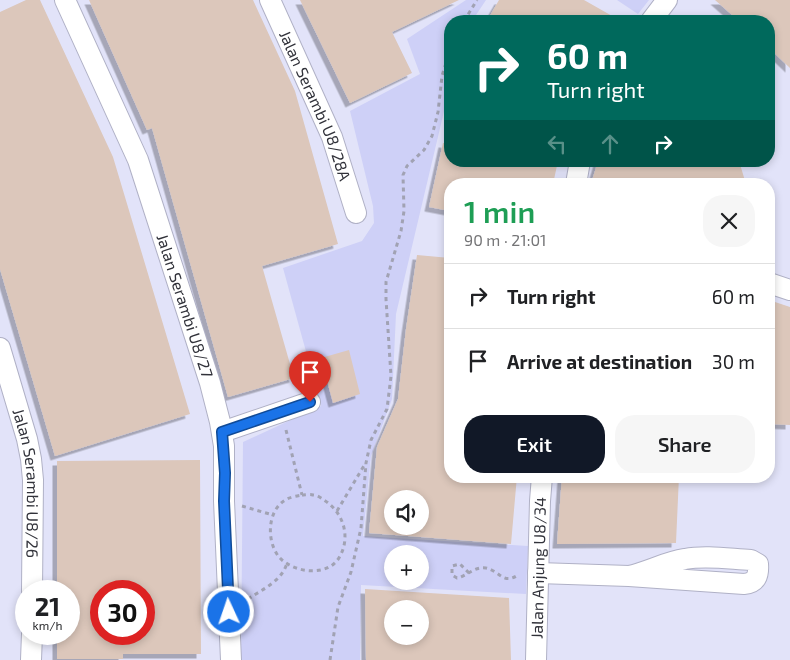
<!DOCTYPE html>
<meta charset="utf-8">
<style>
body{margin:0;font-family:"Exo 2",sans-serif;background:#f6f6f6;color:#202124;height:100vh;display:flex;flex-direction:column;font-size:19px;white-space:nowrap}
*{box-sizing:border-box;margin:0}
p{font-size:16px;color:#757577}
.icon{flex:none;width:28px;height:28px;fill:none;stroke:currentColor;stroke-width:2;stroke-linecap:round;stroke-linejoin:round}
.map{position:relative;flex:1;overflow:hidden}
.details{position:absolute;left:444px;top:178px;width:331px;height:305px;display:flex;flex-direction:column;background:#fff;border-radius:20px;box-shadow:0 2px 8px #0003}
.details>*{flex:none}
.hud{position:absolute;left:444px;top:15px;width:331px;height:152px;border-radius:20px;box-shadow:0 2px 8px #0003;background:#00695c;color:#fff;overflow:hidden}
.tools{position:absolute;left:384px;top:490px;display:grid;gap:10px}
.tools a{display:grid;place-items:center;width:45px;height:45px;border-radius:50%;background:#fff;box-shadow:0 2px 8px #0003;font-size:25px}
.speed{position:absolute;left:15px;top:580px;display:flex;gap:10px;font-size:25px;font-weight:700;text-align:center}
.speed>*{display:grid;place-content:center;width:65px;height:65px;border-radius:50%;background:#fff;box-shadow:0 2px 8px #0003;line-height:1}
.speed small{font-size:12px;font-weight:400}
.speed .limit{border:8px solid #d22;background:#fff;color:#111}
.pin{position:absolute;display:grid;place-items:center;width:42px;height:42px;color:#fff;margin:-51px -21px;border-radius:50% 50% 50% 0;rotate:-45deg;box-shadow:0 0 5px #0007}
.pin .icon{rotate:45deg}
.me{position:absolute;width:55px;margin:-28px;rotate:357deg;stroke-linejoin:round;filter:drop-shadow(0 0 4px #0008)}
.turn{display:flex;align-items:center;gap:18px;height:105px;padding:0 20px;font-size:22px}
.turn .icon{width:65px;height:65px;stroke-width:2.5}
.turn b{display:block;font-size:35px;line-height:42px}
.lanes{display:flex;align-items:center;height:48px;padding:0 20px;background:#0003;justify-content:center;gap:25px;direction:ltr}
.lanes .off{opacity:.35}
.round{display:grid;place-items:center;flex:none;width:52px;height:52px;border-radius:20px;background:#f6f6f6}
.head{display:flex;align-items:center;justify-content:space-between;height:85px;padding:0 20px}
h1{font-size:30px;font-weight:600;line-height:38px;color:#1e9e55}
.primary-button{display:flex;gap:10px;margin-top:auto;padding:10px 20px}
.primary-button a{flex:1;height:58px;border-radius:20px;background:#111827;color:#fff;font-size:20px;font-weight:600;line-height:58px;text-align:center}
.primary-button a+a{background:#f6f6f6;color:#202124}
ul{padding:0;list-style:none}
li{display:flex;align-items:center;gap:15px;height:65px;padding:0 20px;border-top:1px solid #e0e0e0}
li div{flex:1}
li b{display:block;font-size:19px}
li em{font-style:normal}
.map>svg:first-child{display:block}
.green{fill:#ced0f7;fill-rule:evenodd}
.building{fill:#dcc7bb;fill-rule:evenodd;filter:url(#shadow)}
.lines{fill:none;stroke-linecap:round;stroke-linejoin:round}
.street-casing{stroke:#b0b1c6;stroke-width:22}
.path{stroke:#a1a2b3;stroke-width:3;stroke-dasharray:4 4;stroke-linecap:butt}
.street{stroke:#fff;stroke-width:20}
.route-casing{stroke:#114b97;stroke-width:12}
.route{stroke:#1a73e8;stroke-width:9}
.labels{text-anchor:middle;stroke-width:4;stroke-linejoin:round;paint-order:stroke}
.street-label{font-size:16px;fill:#31323a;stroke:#f0f1fe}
</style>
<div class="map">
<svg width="790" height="660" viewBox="0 0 790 660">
<defs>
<filter id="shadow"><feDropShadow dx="-4.5" dy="4.5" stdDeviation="0" flood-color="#0004"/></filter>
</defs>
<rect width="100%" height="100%" fill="#e2e3f9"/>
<path class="green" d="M466 0H486L472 21H450V86L396 314 392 399 371 456 363 536 528 546 526 594 361 585 360 660H241L243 442 321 406 283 268 362 241 374 223 373 206 350 111 420 74 407 39ZM392 554H420V581H392Z
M617 0H649L638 14Z"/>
<path class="building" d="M26 0H40L113 157 190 414 55 456 0 269V12Z
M89 0H253L295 91 338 244 262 266 294 378 228 397 152 128 147 130Z
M300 0H459L392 32 412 73 350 103Z
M499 0H584L621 21H487Z
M715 0H790V68L769 48V21H739Z
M443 143 450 144V161H558L553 184H450V211L429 207Z
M598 161H739L746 184H591Z
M417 255 450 258V476H517L511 544 369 533 377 447 398 399 406 329ZM392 499H420V526H392Z
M769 300 790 307V425L769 424Z
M349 350 360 394 333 403 321 358Z
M200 460 201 654H123V659H57V634H69V591H57V461ZM101 591H144V634H101Z
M562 476H679L676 543 557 544Z
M365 589 509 598 511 660H366ZM392 609H420V636H392Z"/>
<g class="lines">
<defs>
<g id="street">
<path id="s1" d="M65 0 138 160 210 383 220 422 224 446V501L231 660"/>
<path id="s2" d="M270 0 332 137 356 213"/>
<path d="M651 21 667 0"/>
<path d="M576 184 580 161"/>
<path d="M769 283 790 290"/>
<path id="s3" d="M0 348 27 439 31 459 33 480 32 591"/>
<path d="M222 432 310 402"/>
<path d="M538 573 629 576 744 584C756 583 759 576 758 564L751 560C730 559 706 555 685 559 665 562 648 572 629 576"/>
<path d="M31 660 32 634"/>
<path id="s4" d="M536 660 540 501 542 476"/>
</g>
</defs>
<use href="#street" class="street-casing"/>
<path class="path" d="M464 21 477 0
M286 430 302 495
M302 495C305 495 310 494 313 495 317 495 321 498 324 500 343 512 351 536 340 556 329 578 293 573 279 557 266 541 267 509 287 499 291 497 297 496 302 495Z
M242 506 273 515
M337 511 365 464
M469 573 460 564 452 566V575L457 578C467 576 475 566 486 568 500 571 503 585 518 575
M248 599C263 589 282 581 287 563
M330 660 338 607 351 572 361 528 366 463 371 440 387 409 391 376 386 299V282L401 231 404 211 403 175 407 166 424 150 432 136 438 112 442 76 450 50"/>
<use href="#street" class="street"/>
</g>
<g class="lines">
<defs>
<path id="route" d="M229 612 224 501 225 473 222 432 310 402"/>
</defs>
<use href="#route" class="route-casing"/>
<use href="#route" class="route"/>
</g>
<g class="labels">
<g class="street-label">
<text dy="6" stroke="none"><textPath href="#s2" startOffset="115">Jalan Serambi U8/28A</textPath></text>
<text dy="6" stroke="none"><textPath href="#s1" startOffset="329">Jalan Serambi U8/27</textPath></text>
<text dy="6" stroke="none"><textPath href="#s3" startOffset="139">Jalan Serambi U8/26</textPath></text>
<text dy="6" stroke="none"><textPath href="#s4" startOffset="92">Jalan Anjung U8/34</textPath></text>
</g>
</g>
</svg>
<div class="tools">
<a><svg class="icon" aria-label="sound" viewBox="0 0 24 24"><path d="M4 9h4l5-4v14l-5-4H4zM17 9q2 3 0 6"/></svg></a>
<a>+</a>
<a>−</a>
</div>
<div class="speed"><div>21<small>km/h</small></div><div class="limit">30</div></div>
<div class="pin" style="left:310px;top:402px;background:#d93025"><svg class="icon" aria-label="arrive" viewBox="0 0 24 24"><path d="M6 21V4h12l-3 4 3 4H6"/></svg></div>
<svg class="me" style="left:229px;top:612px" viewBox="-20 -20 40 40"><circle r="17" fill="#1a73e8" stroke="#fff" stroke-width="3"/><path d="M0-11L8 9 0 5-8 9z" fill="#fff"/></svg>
<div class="hud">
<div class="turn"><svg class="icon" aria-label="right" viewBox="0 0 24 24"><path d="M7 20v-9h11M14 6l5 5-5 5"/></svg><div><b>60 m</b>Turn right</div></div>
<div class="lanes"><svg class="icon off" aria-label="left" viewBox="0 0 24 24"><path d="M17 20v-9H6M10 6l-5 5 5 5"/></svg><svg class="icon off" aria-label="ahead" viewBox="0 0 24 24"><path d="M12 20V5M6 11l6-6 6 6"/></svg><svg class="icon" aria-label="right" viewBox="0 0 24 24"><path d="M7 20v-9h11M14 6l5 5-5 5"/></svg></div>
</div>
<section class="details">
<div class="head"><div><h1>1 min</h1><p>90 m · 21:01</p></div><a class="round"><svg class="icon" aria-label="close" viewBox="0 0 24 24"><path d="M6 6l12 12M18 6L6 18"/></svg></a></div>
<ul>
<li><svg class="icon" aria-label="right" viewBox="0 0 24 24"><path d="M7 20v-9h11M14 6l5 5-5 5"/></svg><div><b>Turn right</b></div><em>60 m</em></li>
<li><svg class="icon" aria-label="arrive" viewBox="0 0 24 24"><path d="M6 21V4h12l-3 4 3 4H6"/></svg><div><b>Arrive at destination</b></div><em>30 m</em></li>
</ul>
<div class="primary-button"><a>Exit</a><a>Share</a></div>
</section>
</div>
